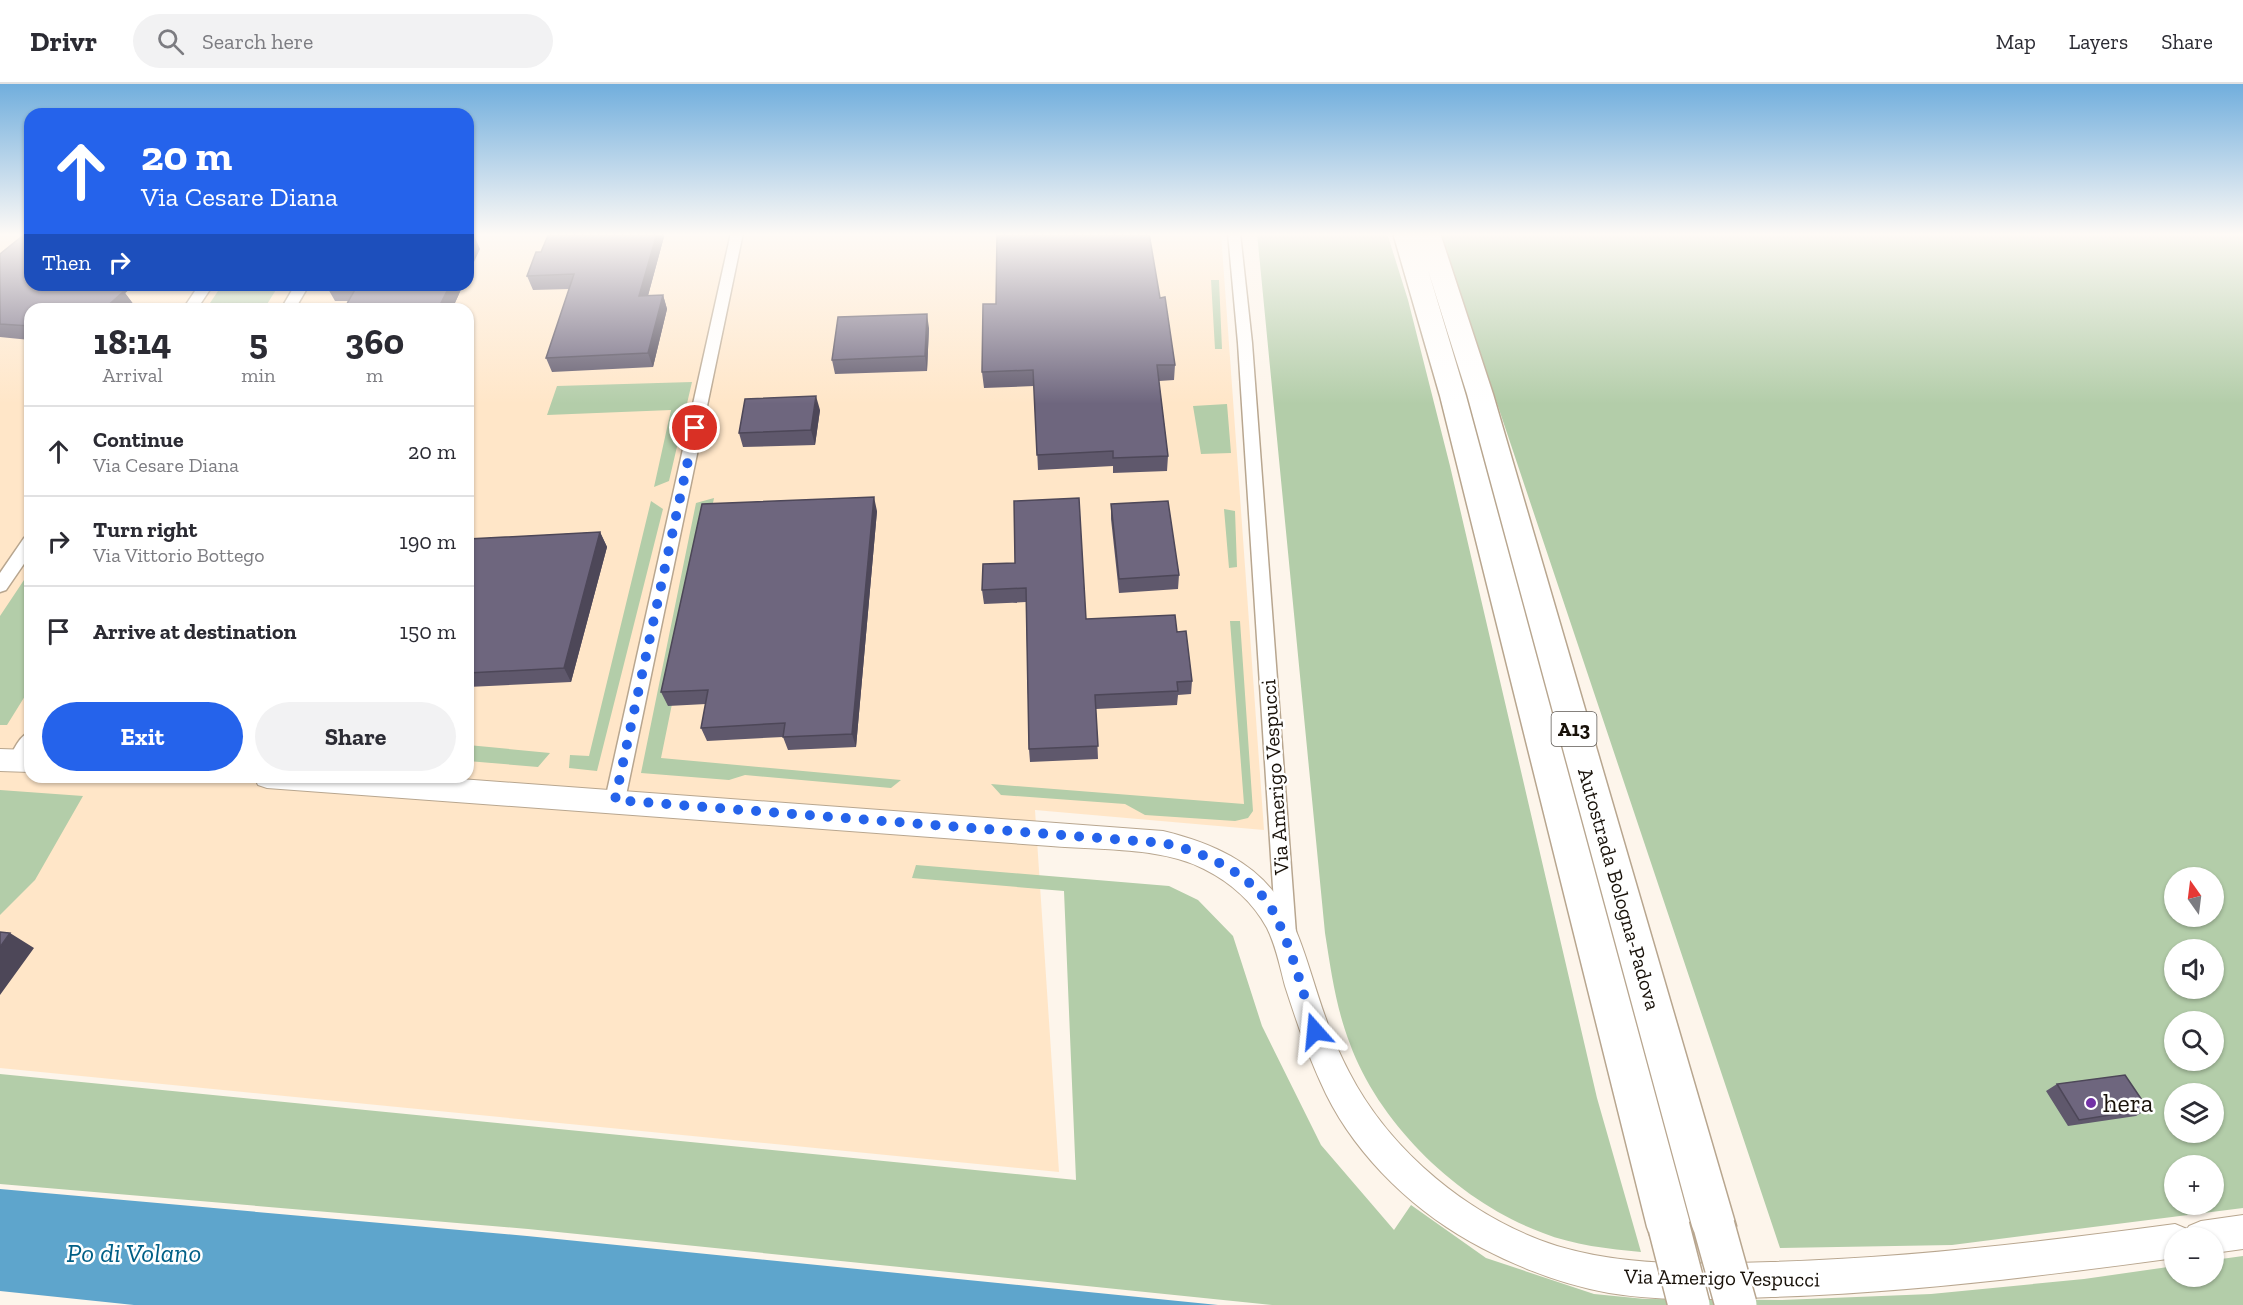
<!DOCTYPE html>
<meta charset="utf-8">
<style>
body{margin:0;font-family:"Zilla Slab",serif;background:#f2f2f3;color:#2b2b33;height:100vh;display:flex;flex-direction:column;font-size:22px;white-space:nowrap}
*{box-sizing:border-box;margin:0}
p{font-size:20px;color:#7c7c81}
.icon{flex:none;width:33px;height:33px;fill:none;stroke:currentColor;stroke-width:2;stroke-linecap:round;stroke-linejoin:round}
.map{position:relative;flex:1;overflow:hidden}
.sheet{position:absolute;left:24px;top:219px;width:450px;height:480px;display:flex;flex-direction:column;background:#fff;border-radius:18px;box-shadow:0 2px 4px #0004}
.sheet>*{flex:none}
.top-card{position:absolute;left:24px;top:24px;width:450px;height:183px;border-radius:18px;box-shadow:0 2px 4px #0004;background:#2563eb;color:#fff;overflow:hidden}
.needle{width:39px;rotate:346deg}
.fabs{position:absolute;left:2164px;top:783px;display:grid;gap:12px}
.fabs a{display:grid;place-items:center;width:60px;height:60px;border-radius:50%;background:#fff;box-shadow:0 2px 4px #0004;font-size:30px}
.pin{position:absolute;display:grid;place-items:center;width:51px;height:51px;color:#fff;margin:-26px;border:3px solid #fff;border-radius:50%;box-shadow:0 2px 6px #0007}
.me{position:absolute;width:66px;margin:-33px;rotate:342deg;stroke-linejoin:round;filter:drop-shadow(0 0 4px #0008)}
.turn{display:flex;align-items:center;gap:21px;height:126px;padding:0 18px;font-size:27px}
.turn .icon{width:78px;height:78px;stroke-width:2.5}
.turn b{display:block;font-size:42px;line-height:51px}
.then{display:flex;align-items:center;height:57px;padding:0 18px;background:#0003;gap:12px;font-size:22px}
.eta{display:flex;justify-content:space-evenly;align-items:center;height:102px;text-align:center}
.eta b{font-size:36px;font-weight:700;line-height:42px}
.cta{display:flex;gap:12px;margin-top:auto;padding:12px 18px}
.cta a{flex:1;height:69px;border-radius:36px;background:#2563eb;color:#fff;font-size:24px;font-weight:700;line-height:69px;text-align:center}
.cta a+a{background:#f2f2f3;color:#2b2b33}
ul{padding:0;list-style:none}
li{display:flex;align-items:center;gap:18px;height:90px;padding:0 18px;border-top:2px solid #e1e1e2}
li div{flex:1}
li b{display:block;font-size:22px}
li em{font-style:normal}
header{display:flex;align-items:center;gap:36px;box-sizing:border-box;height:84px;padding:0 30px;background:#fff;border-bottom:2px solid #e1e1e2}
header strong{font-size:28px}
nav{display:flex;gap:33px;margin-inline-start:auto;font-size:21px}
.search{width:420px;height:54px;background:#f2f2f3;display:flex;align-items:center;gap:15px;box-sizing:border-box;padding:0 21px;border-radius:33px;color:#7c7c81;font-size:22px}
.map>svg:first-child{display:block}
.built{fill:#ffe6c8;fill-rule:evenodd}
.green{fill:#b3cda9;fill-rule:evenodd}
.water{fill:#5ea5cc}
.lines{fill:none;stroke-linecap:round;stroke-linejoin:round}
.minor-casing{stroke:#b8a68f;stroke-width:3}
.secondary-casing{stroke:#b8a68f;stroke-width:2}
.motorway-casing{stroke:#b8a68f;stroke-width:3}
.minor{fill:#fff;fill-rule:evenodd}
.secondary{fill:#fff;fill-rule:evenodd}
.motorway{fill:#fff;fill-rule:evenodd}
.motorway-bridge-casing{stroke:#b8a68f;stroke-width:44;stroke-linecap:butt}
.motorway-bridge{stroke:#fff;stroke-width:41}
.wall{fill:#5f586c}
.shaded-wall{fill:#4d4758}
.building{fill:#6e667e;stroke:#4d4758;stroke-width:1.5}
.route{stroke:#2563eb;stroke-width:10;stroke-dasharray:0 18}
.poi-dot{fill:#7332a6;stroke:#fff;stroke-width:2}
.labels{text-anchor:middle;stroke-width:5;stroke-linejoin:round;paint-order:stroke}
.shield{fill:#fff;stroke:#5d5853;stroke-width:1.5}
.shield-label{font-size:20px;font-weight:bold;fill:#181109}
.street-label{font-size:21px;fill:#181109;stroke:#fff}
.near-poi-label{font-size:26px;fill:#181109;stroke:#fff;text-anchor:start}
.near-water-label{font-size:27px;font-style:italic;fill:#005f86;stroke:#fff}
</style>
<header>
<strong>Drivr</strong>
<div class="search"><svg class="icon" aria-label="search" viewBox="0 0 24 24"><circle cx="10" cy="10" r="6"/><path d="M15 15l6 6"/></svg>Search here</div>
<nav><a>Map</a><a>Layers</a><a>Share</a></nav>
</header>
<div class="map">
<svg width="2243" height="1221" viewBox="0 0 2243 1221">
<rect width="100%" height="100%" fill="#fdf5eb"/>
<path class="built" d="M0 149H30V201H468V149H1221L1264 746 1035 726 1059 1088 0 984ZM30 225H468V693H30Z"/>
<path class="green" d="M1257 149H1387L1408 216 1450 382 1597 1014 1641 1168C1609 1165 1573 1161 1543 1149 1461 1119 1380 1042 1350 960 1336 924 1331 887 1325 849Z
M1440 149H2243V1124L1952 1161 1780 1164ZM2175 794H2214V832H2175ZM2175 866H2214V904H2175ZM2175 938H2214V976H2175ZM2175 1010H2214V1048H2175ZM2175 1082H2214V1120H2175Z
M1211 196H1219L1222 265H1215Z
M222 201H279L264 225H206Z
M692 298 669 397 654 403 671 326 547 331 557 302Z
M1227 320 1231 369 1201 370 1193 322Z
M714 414 661 674 901 696 891 704 745 691 729 696 641 689 696 419Z
M651 417 663 425 597 687 569 684 570 671 589 672Z
M1224 425 1235 427 1237 483 1229 484Z
M30 487V604L7 641H0V532Z
M1230 537H1240L1253 727 1248 734 1235 737 1145 731 1125 720 1001 711 991 700 1244 720Z
M468 661 550 669 538 683 468 677Z
M0 706 83 712 35 796 0 831Z
M916 781 1169 802 1198 816 1233 852 1262 942 1321 1061 1394 1146 1411 1121 1486 1174 1594 1210 1645 1215 1782 1216 1931 1210 2084 1195 2175 1182V1192H2214V1176L2243 1172V1221H1272L528 1145 0 1100V990L1076 1096 1064 807 912 794Z"/>
<path class="water" d="M0 1105 527 1152 1218 1221H134L0 1207Z"/>
<g class="lines">
<defs>
<path id="minor" d="M731 149H743L625 716 622 722 615 724 608 722 605 716Z
M1228 149H1240L1252 259 1296 850 1293 857 1286 859 1279 857 1276 850 1238 259Z
M199 201H213L197 225H183Z
M295 201H309L295 225H281Z
M30 452V471L6 506 0 508V489L24 454Z
M30 648C30 663 32 690 10 682L8 677C13 667 19 652 30 648Z"/>
<path id="secondary" d="M0 665 30 666V688L0 687Z
M254 693H434L1163 747C1320 785 1289 873 1349 988 1390 1068 1472 1135 1557 1162 1627 1183 1699 1180 1771 1178 1906 1174 2041 1158 2175 1140L2187 1145 2189 1142 2201 1137 2243 1131V1165L2214 1169V1154H2175V1174C2041 1192 1907 1209 1771 1213 1718 1215 1663 1218 1609 1209 1565 1201 1522 1185 1482 1164 1418 1131 1358 1075 1326 1010 1309 975 1297 939 1285 902 1280 883 1276 862 1267 844 1253 818 1230 798 1204 785 1161 763 1099 766 1051 762L267 704 258 701Z"/>
<path id="motorway" d="M1393 149H1440L1493 310 1736 1142 1730 1158 1714 1164 1698 1158 1692 1142 1467 310 1428 186 1466 312 1691 1143 1685 1159 1669 1165 1653 1159 1647 1143 1440 312Z"/>
</defs>
<use href="#minor" class="minor-casing"/>
<use href="#secondary" class="secondary-casing"/>
<use href="#motorway" class="motorway-casing"/>
<use href="#minor" class="minor"/>
<use href="#secondary" class="secondary"/>
<use href="#motorway" class="motorway"/>
<defs>
<path id="motorway-bridge" d="M1714 1142 1736 1221
M1669 1143 1689 1221"/>
</defs>
<use href="#motorway-bridge" class="motorway-bridge-casing"/>
<use href="#motorway-bridge" class="motorway-bridge"/>
</g>
<path class="wall" d="M549 149H665L648 212 663 211 667 225 653 283 552 288 546 274 570 205 533 206 527 192 541 168Z
M0 170 30 201H128L131 204 125 209 134 221 130 225H30V256L0 253Z
M328 201H463L454 221 457 225H344L348 217H335L327 203Z
M1160 214 1175 281 1174 296 1159 297 1168 372 1167 387 1113 389V382L1038 386 1034 302 984 304 982 288Z
M929 244 927 287 835 290 832 276Z
M820 326 815 361 743 363 739 349Z
M1111 420 1179 491 1178 505 1119 509 1111 435Z
M877 427 856 663 788 666 783 653 707 657 701 644 706 620 668 622 661 608Z
M600 448 607 463 571 598 468 603V455Z
M983 480 1086 535 1177 548 1192 597 1191 610 1178 611 1177 621 1096 625 1098 675 1030 678 1029 665 1026 518 984 520 982 506Z
M2057 1000 2148 1025 2136 1032 2068 1042 2046 1007Z"/>
<path class="shaded-wall" d="M657 149H665L644 226 639 212Z
M474 151 480 165 468 191V163Z
M108 201H128L131 204 125 209 134 221 130 225H104V205Z
M450 201H463L454 221 457 225H442L440 221Z
M663 211 667 225 653 283 648 269Z
M927 230 929 244 927 287 925 272Z
M816 312 820 326 815 361 811 346Z
M874 413 877 427 856 663 852 650Z
M600 448 607 463 571 598 564 584Z
M10 849 34 864 0 911V863Z"/>
<path class="building" d="M26 149H30V201H108L104 205 124 207 104 225H30V242L0 240V170Z
M549 149H657L639 212 663 211 648 269 546 274 574 190 527 192 536 168H541Z
M997 149H1149L1160 214 1165 213 1175 281H1157L1168 372 1113 374V367L1037 371 1033 286 982 288 983 220H996Z
M468 151H474L468 163Z
M328 201H450L440 221 454 220 452 225H344L357 202 327 203Z
M927 230 925 272 832 276 838 233Z
M816 312 811 346 739 349 745 315Z
M874 413 852 650 783 653 785 639 701 644 708 606 661 608 702 420Z
M1079 414 1086 535 1175 531 1177 548 1186 547 1192 597 1177 598 1178 607 1095 611 1098 662 1029 665 1026 504 982 506 983 480 1015 479 1014 417Z
M1168 417 1179 491 1119 495 1111 420Z
M600 448 564 584 468 589V455Z
M0 848 10 849 0 863Z
M2125 991 2148 1025 2079 1036 2057 1000Z"/>
<linearGradient id="sky" x2="0" y2="1"><stop stop-color="#71aedd"/><stop offset="0.47" stop-color="#fefaf6"/><stop offset="1" stop-color="#fefaf6" stop-opacity="0"/></linearGradient>
<rect width="2243" height="320" fill="url(#sky)"/>
<g class="lines">
<path class="route" d="M695 344 615 716 1163 759C1205 768 1256 791 1276 833 1293 868 1303 909 1315 947"/>
</g>
<circle class="poi-dot" cx="2091" cy="1019" r="6"/>
<g class="labels">
<rect class="shield" x="1551.5" y="628" width="45" height="34" rx="4.5"/>
<g class="shield-label">
<text x="1574" y="652">A13</text>
</g>
<g class="street-label">
<text transform="translate(1275 693) rotate(-94)" y="7">Via Amerigo Vespucci</text>
<text transform="translate(1619 805) rotate(74)" y="7">Autostrada Bologna-Padova</text>
<text transform="translate(1722 1194) rotate(1)" y="7">Via Amerigo Vespucci</text>
</g>
<g class="near-poi-label">
<text x="2103" y="1028">hera</text>
</g>
<g class="near-water-label">
<text x="134" y="1178">Po di Volano</text>
</g>
</g>
</svg>
<div class="fabs">
<a><svg class="needle" viewBox="-14 -14 28 28"><path d="M0-13l5 13h-10z" fill="#e53935"/><path d="M0 13l5-13h-10z" fill="#7c7c81"/></svg></a>
<a><svg class="icon" aria-label="sound" viewBox="0 0 24 24"><path d="M4 9h4l5-4v14l-5-4H4zM17 9q2 3 0 6"/></svg></a>
<a><svg class="icon" aria-label="search" viewBox="0 0 24 24"><circle cx="10" cy="10" r="6"/><path d="M15 15l6 6"/></svg></a>
<a><svg class="icon" aria-label="layers" viewBox="0 0 24 24"><path d="M12 4l9 5-9 5-9-5zM3 14l9 5 9-5"/></svg></a>
<a>+</a>
<a>−</a>
</div>
<div class="pin" style="left:695px;top:344px;background:#d93025"><svg class="icon" aria-label="arrive" viewBox="0 0 24 24"><path d="M6 21V4h12l-3 4 3 4H6"/></svg></div>
<svg class="me" style="left:1315px;top:947px" viewBox="-20 -20 40 40"><path d="M0-17L14 15 0 8-14 15z" fill="#2563eb" stroke="#fff" stroke-width="4"/></svg>
<div class="top-card">
<div class="turn"><svg class="icon" aria-label="ahead" viewBox="0 0 24 24"><path d="M12 20V5M6 11l6-6 6 6"/></svg><div><b>20 m</b>Via Cesare Diana</div></div>
<div class="then">Then<svg class="icon" aria-label="right" viewBox="0 0 24 24"><path d="M7 20v-9h11M14 6l5 5-5 5"/></svg></div>
</div>
<section class="sheet">
<div class="eta">
<div><b>18:14</b><p>Arrival</p></div>
<div><b>5</b><p>min</p></div>
<div><b>360</b><p>m</p></div>
</div>
<ul>
<li><svg class="icon" aria-label="ahead" viewBox="0 0 24 24"><path d="M12 20V5M6 11l6-6 6 6"/></svg><div><b>Continue</b><p>Via Cesare Diana</p></div><em>20 m</em></li>
<li><svg class="icon" aria-label="right" viewBox="0 0 24 24"><path d="M7 20v-9h11M14 6l5 5-5 5"/></svg><div><b>Turn right</b><p>Via Vittorio Bottego</p></div><em>190 m</em></li>
<li><svg class="icon" aria-label="arrive" viewBox="0 0 24 24"><path d="M6 21V4h12l-3 4 3 4H6"/></svg><div><b>Arrive at destination</b></div><em>150 m</em></li>
</ul>
<div class="cta"><a>Exit</a><a>Share</a></div>
</section>
</div>
